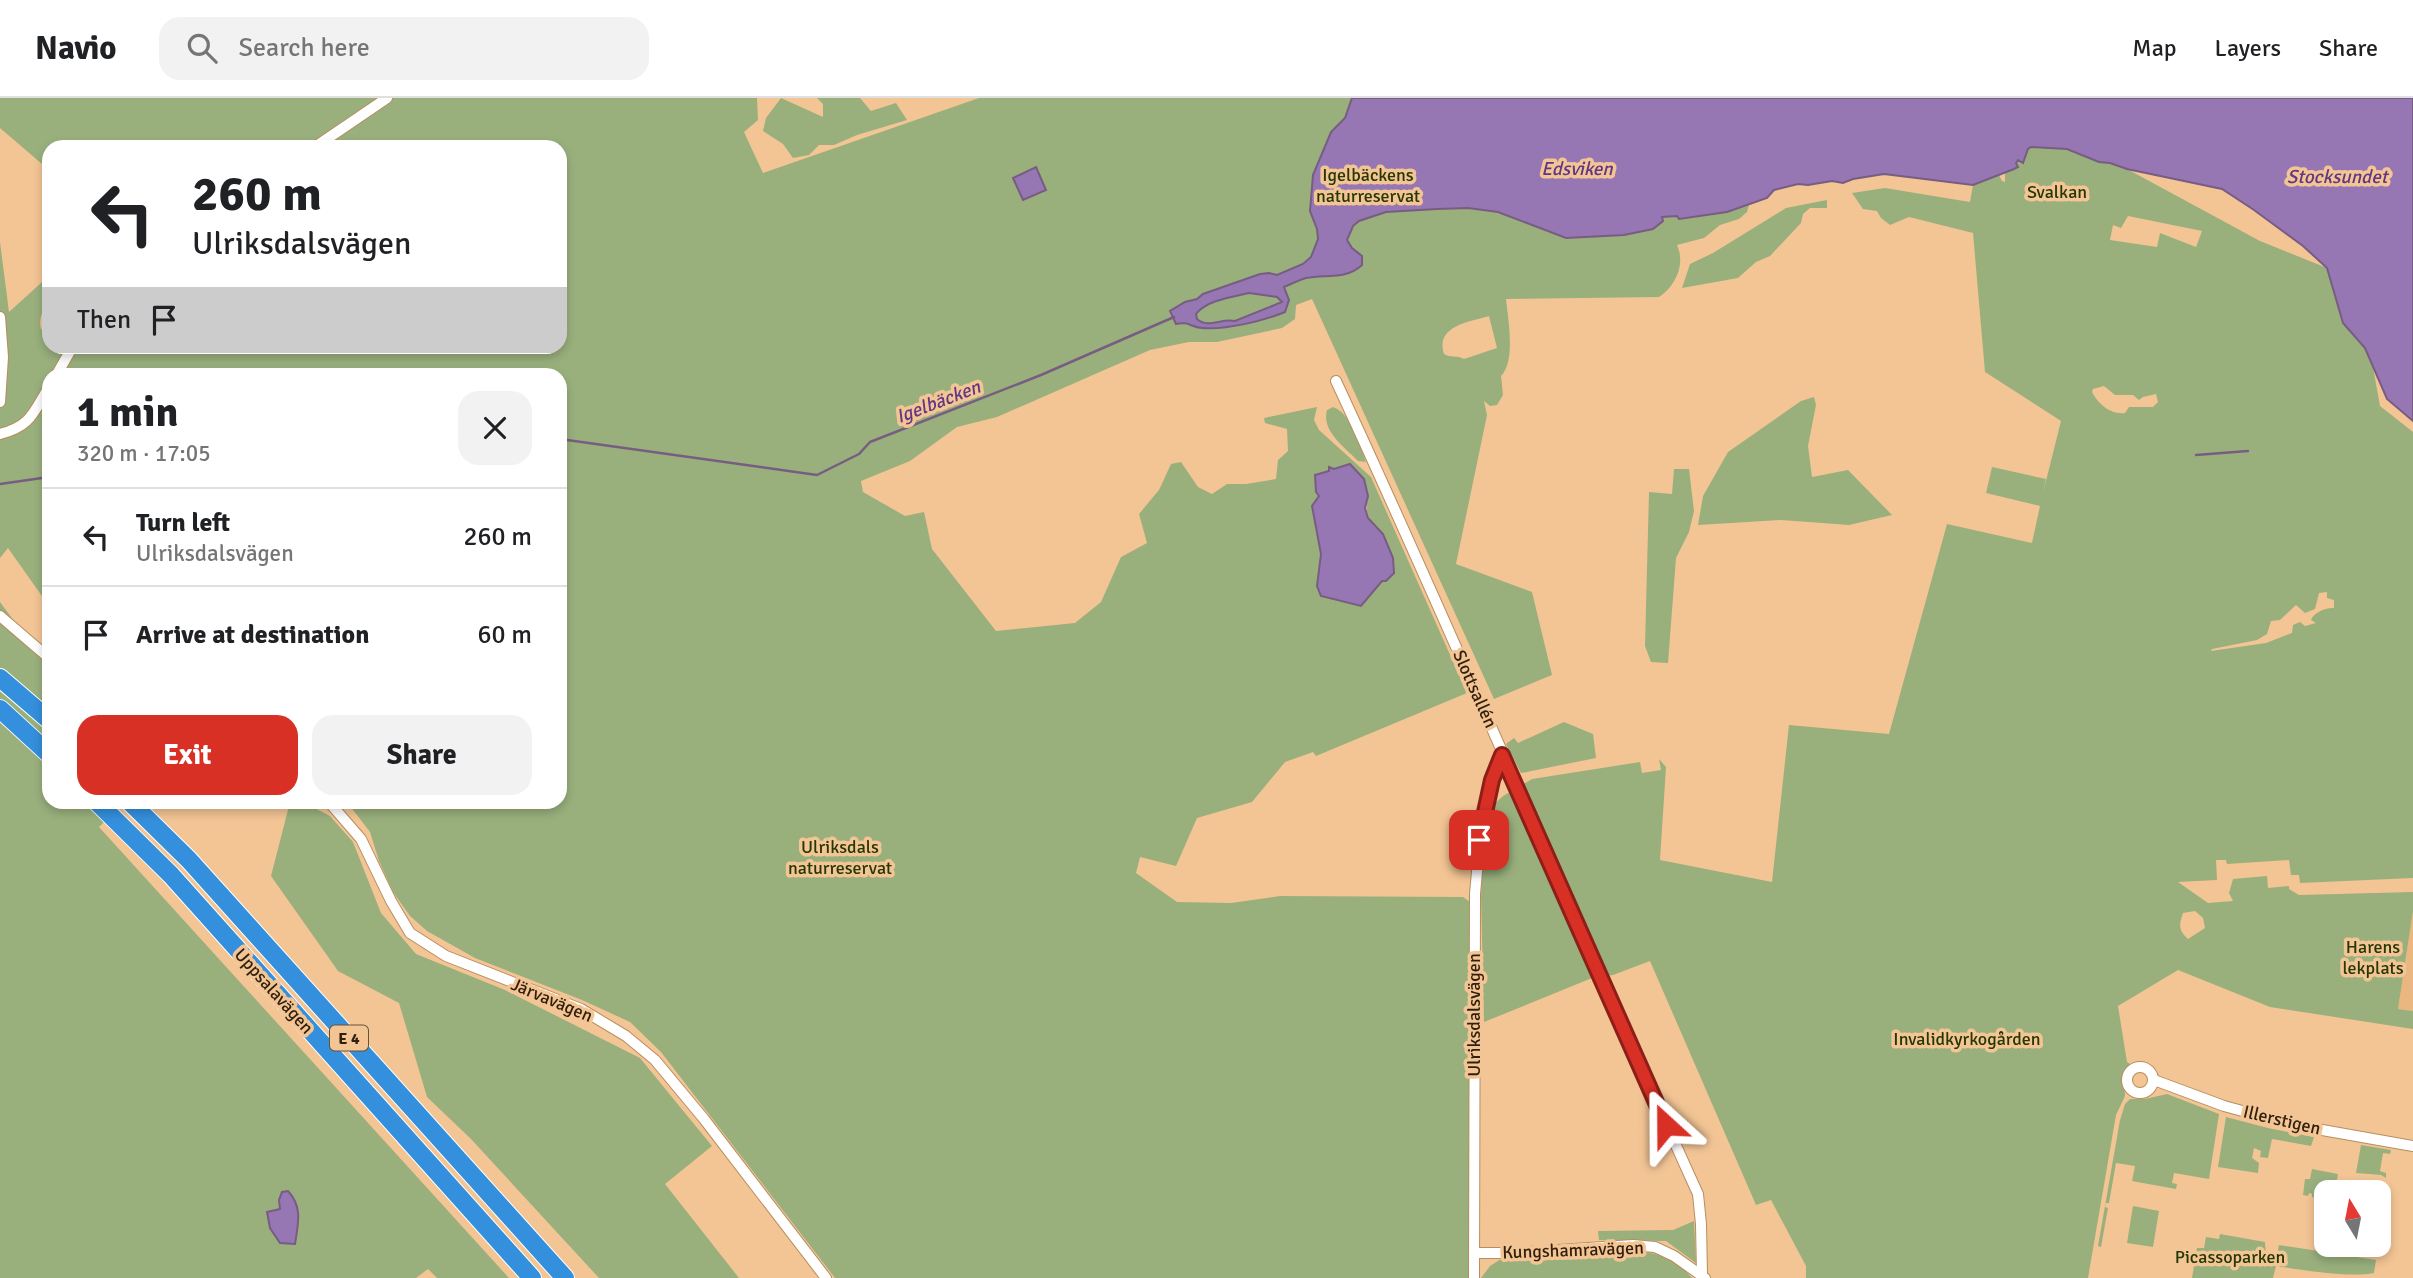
<!DOCTYPE html>
<meta charset="utf-8">
<style>
body{margin:0;font-family:Signika,sans-serif;background:#f2f2f2;color:#202124;height:100vh;display:flex;flex-direction:column;font-size:26px;white-space:nowrap}
*{box-sizing:border-box;margin:0}
p{font-size:23px;color:#757577}
.icon{flex:none;width:38px;height:38px;fill:none;stroke:currentColor;stroke-width:2;stroke-linecap:round;stroke-linejoin:round}
.map{position:relative;flex:1;overflow:hidden}
.details{position:absolute;left:42px;top:270px;width:525px;height:441px;display:flex;flex-direction:column;background:#fff;border-radius:21px;box-shadow:0 4px 10px #0003}
.details>*{flex:none}
.guide{position:absolute;left:42px;top:42px;width:525px;height:214px;border-radius:21px;box-shadow:0 4px 10px #0003;background:#fff;color:#202124;overflow:hidden}
.needle{width:46px;rotate:350deg}
.buttons{position:absolute;left:2314px;top:1082px;display:grid;gap:14px}
.buttons a{display:grid;place-items:center;width:77px;height:77px;border-radius:14px;background:#fff;box-shadow:0 4px 10px #0003;font-size:35px}
.pin{position:absolute;display:grid;place-items:center;width:60px;height:60px;color:#fff;margin:-30px;border-radius:14px;box-shadow:0 4px 10px #0006}
.me{position:absolute;width:77px;margin:-38px;rotate:336deg;stroke-linejoin:round;filter:drop-shadow(0 0 5px #0008)}
.turn{display:flex;align-items:center;gap:24px;height:147px;padding:0 35px;font-size:32px}
.turn .icon{width:91px;height:91px;stroke-width:2.5}
.turn b{display:block;font-size:49px;line-height:60px}
.then{display:flex;align-items:center;height:66px;padding:0 35px;background:#0003;gap:14px;font-size:26px}
.round{display:grid;place-items:center;flex:none;width:74px;height:74px;border-radius:21px;background:#f2f2f2}
.summary{display:flex;align-items:center;justify-content:space-between;height:119px;padding:0 35px}
h1{font-size:42px;font-weight:700;line-height:52px}
.cta{display:flex;gap:14px;margin-top:auto;padding:14px 35px}
.cta a{flex:1;height:80px;border-radius:21px;background:#d93025;color:#fff;font-size:28px;font-weight:700;line-height:80px;text-align:center}
.cta a+a{background:#f2f2f2;color:#202124}
ul{padding:0;list-style:none}
li{display:flex;align-items:center;gap:21px;height:98px;padding:0 35px;border-top:2px solid #e0e0e0}
li div{flex:1}
li b{display:block;font-size:26px}
li em{font-style:normal}
header{display:flex;align-items:center;gap:42px;box-sizing:border-box;height:98px;padding:0 35px;background:#fff;border-bottom:2px solid #e0e0e0}
header strong{font-size:33px}
nav{display:flex;gap:38px;margin-inline-start:auto;font-size:24px}
.search{width:490px;height:63px;background:#f2f2f2;display:flex;align-items:center;gap:18px;box-sizing:border-box;padding:0 24px;border-radius:21px;color:#757577;font-size:26px}
.map>svg:first-child{display:block}
.built{fill:#eab781}
.green{fill:#99b07d;fill-rule:evenodd}
.water{fill:#9776b4;stroke:#785c82;stroke-width:2;fill-rule:evenodd}
.lines{fill:none;stroke-linecap:round;stroke-linejoin:round}
.stream{stroke:#785c82;stroke-width:2.5}
.street-casing{stroke:#b88d5f;stroke-width:12}
.highway-casing{stroke:#fff;stroke-width:20}
.street{stroke:#fff;stroke-width:10}
.highway{stroke:#348fdc;stroke-width:18}
.route-casing{stroke:#8d1f18;stroke-width:18}
.route{stroke:#d93025;stroke-width:12}
.labels{text-anchor:middle;stroke-width:7;stroke-linejoin:round;paint-order:stroke}
.shield{fill:#f3c595;stroke:#6a5135;stroke-width:2}
.shield-label{font-size:16px;font-weight:bold;fill:#301f0c}
.park-label{font-size:18px;fill:#253704;stroke:#f3c595}
.street-label{font-size:18px;fill:#301f0c;stroke:#f3c595}
.water-label{font-size:19px;font-style:italic;fill:#613683;stroke:#f3c595}
</style>
<header>
<strong>Navio</strong>
<div class="search"><svg class="icon" aria-label="search" viewBox="0 0 24 24"><circle cx="10" cy="10" r="6"/><path d="M15 15l6 6"/></svg>Search here</div>
<nav><a>Map</a><a>Layers</a><a>Share</a></nav>
</header>
<div class="map">
<svg width="2413" height="1180" viewBox="0 0 2413 1180">
<rect width="100%" height="100%" fill="#f3c595"/>
<path class="built" d="M2413 813V913L2398 911Z"/>
<path class="green" d="M0 0H757L758 22 744 34 763 75 979 0H1352L1461 110 1498 114 1566 140 1624 137 1653 131 1661 119 1727 114 1737 109 1749 107 1747 114 1739 121 1720 127 1704 140 1677 147C1686 167 1675 188 1659 199L1506 201C1508 221 1516 263 1501 278L1503 297 1497 307 1490 308 1484 303 1487 317 1456 466 1532 494 1552 577 1494 601 1312 201 1296 207 1295 221 1282 230 1217 244H1189L1150 252 997 319 957 329 910 363 861 383 863 394 905 418 924 414 932 451 996 533 1075 525 1101 504 1121 459 1147 445 1139 416 1159 392 1171 366 1181 364 1198 389 1212 396 1227 386H1246L1276 381 1278 362 1288 353 1287 331 1265 325 1264 320 1317 309 1314 322 1319 332 1371 379 1467 595 1316 658 1313 654 1285 664 1252 704 1197 720 1176 768 1140 759 1136 775 1177 804 1231 805 1280 798 1463 799 1470 804V1180H835L661 954 630 924 582 902 475 860 427 833 410 818 393 794 379 763 370 734 347 704H560V276H49V508L8 450 0 460V144L9 214 41 185 49 175V203C43 210 38 222 41 231L49 236V248H560V49H49V72L0 30ZM1489 218 1497 250 1464 261C1457 257 1451 260 1444 256 1435 228 1469 224 1489 218ZM1334 371 1368 398C1364 419 1370 422 1383 436L1322 498 1318 488 1321 456 1312 408 1319 398 1329 372Z
M781 0 823 19V6L817 0H860L871 13 896 5 907 22 857 37 834 47H819L809 57 793 60 783 46 763 33 766 20Z
M2031 49 2067 51 2099 64 2110 65 2127 71 2260 143 2327 170 2343 225 2365 250 2373 269 2380 308 2413 334V780L2300 785 2299 777H2291L2289 762 2227 766 2226 762H2216L2217 782 2178 784 2208 805 2233 803 2229 795 2233 781 2267 778 2268 790 2289 788V791L2299 797 2413 794V813L2398 911 2413 913V931L2270 909 2178 872 2118 908 2127 964 2130 966 2123 976 2125 998 2116 1017 2088 1180H1806V1168L1771 1102 1756 1107 1650 863 1613 877 1592 880 1484 924 1481 799 1483 742 1491 709 1503 698 1532 681 1640 664 1642 675 1661 672 1659 661 1666 669 1660 762 1772 784 1789 627 1889 636 1947 426 2032 445 2040 408 1986 395 1992 369 2046 381 2043 395 2061 323 1985 274 1973 135 1909 119 1890 127 1881 120 1877 113 1863 111 1852 95 1885 90 1970 104 1973 87 1999 77 2002 83 2005 84V74L2014 71 2018 62 2022 65 2028 51ZM2128 118 2202 133 2196 149 2160 135 2157 149 2110 142 2113 127 2121 130ZM2104 288 2115 297H2133L2139 302 2143 299 2156 296 2158 304 2153 309H2129L2125 315C2111 317 2098 306 2092 294L2093 291ZM2327 494V500L2334 502V510C2326 509 2313 515 2311 522L2316 525 2305 528 2300 524 2293 527 2292 535 2266 545 2211 553 2212 551 2257 542 2267 536 2271 523 2280 522 2296 507 2305 515 2315 511 2319 495ZM2195 813 2203 820 2205 830 2188 841C2178 832 2179 827 2183 815Z
M1827 102V110H1810L1803 116 1801 125 1770 158 1756 164 1738 180 1682 190 1690 166 1713 155 1786 110Z
M1814 299 1816 307 1808 348 1812 379 1848 372 1892 417 1849 427 1781 422 1698 427 1703 398 1728 354 1801 303Z
M1333 309C1351 315 1360 347 1366 364L1358 363C1345 349 1321 333 1327 312Z
M1674 371H1689L1694 413 1689 434 1676 460 1668 565 1651 564 1645 548 1649 394 1672 396Z
M0 504 14 523 49 553V704H125L99 729 509 1180H437L428 1171 416 1180H0Z
M1564 624 1593 636 1596 660 1521 675 1506 646 1514 640 1518 645Z
M290 704H303L330 718 353 744 381 815 416 856 505 892 640 960 712 1048 665 1086 739 1180H599L471 1041 427 999 399 905 338 873 271 778Z
M2167 996 2219 1016 2209 1081 2174 1075 2172 1085 2177 1086 2176 1091 2137 1084 2132 1083 2135 1068 2116 1065 2109 1105H2106L2105 1109 2108 1110 2101 1149 2098 1148 2120 1022 2125 1006 2130 1001H2145Z
M2226 1019 2268 1030 2314 1039 2311 1048 2272 1041 2268 1060 2260 1059 2261 1053 2254 1050 2252 1060 2259 1065 2258 1075 2218 1069Z
M2361 1047 2391 1052 2390 1056 2383 1055 2380 1073 2386 1075V1080L2381 1077 2356 1075Z
M2312 1071 2338 1076 2336 1087 2341 1088V1094H2326V1101L2312 1099V1096L2309 1095 2308 1098 2303 1097 2305 1081H2310Z
M2133 1108 2159 1113 2153 1149 2127 1145Z
M1694 1123 1696 1165 1666 1143 1599 1142 1598 1133 1673 1132Z
M2220 1136 2265 1144 2266 1160 2276 1162 2279 1147 2376 1162 2374 1175C2351 1180 2302 1172 2276 1168L2273 1180H2192L2197 1150H2204L2206 1139 2219 1141Z
M1639 1152 1675 1161 1692 1180H1481L1490 1168 1501 1161 1523 1156Z"/>
<path class="water" d="M1352 0H2413V323L2387 301 2365 250 2343 225 2327 170 2303 148 2254 112 2222 91 2127 71 2110 65 2099 64 2067 51 2031 49 2028 51 2023 65 2018 62 2016 65 2018 69 2014 71 1973 87 1884 76 1853 81 1843 85 1832 83 1808 87 1798 86 1774 92 1767 100 1727 114 1679 121 1677 118 1662 119 1663 123 1653 131 1624 137 1566 140 1498 114 1468 110 1437 111 1386 114 1359 123 1353 128 1347 142 1352 150 1362 158V167C1346 182 1326 176 1306 180 1299 182 1291 186 1284 189L1289 202 1285 214C1263 223 1226 232 1202 230 1190 229 1189 223 1176 226L1170 213 1185 204 1197 201 1203 196 1260 176 1269 175 1277 177 1303 166 1311 159 1318 141 1317 131 1310 113 1313 77 1331 34 1345 20ZM1249 195 1277 199 1282 204 1235 223C1221 220 1208 231 1197 221L1196 216C1207 202 1232 199 1249 195Z
M1036 69 1046 92 1023 102 1013 80Z
M1350 366 1364 381 1368 398 1365 410 1368 420 1383 436 1393 460 1394 475 1386 483H1382L1361 508 1321 498 1317 488 1321 456 1312 408 1319 398 1316 394 1315 377 1329 373V369L1334 371Z
M288 1093C303 1109 298 1126 295 1146L280 1145 270 1130 267 1114 280 1111 279 1102 282 1094Z"/>
<g class="lines">
<path class="stream" d="M560 341 817 377 859 356 870 344 1041 277 1174 219
M2196 357 2248 353
M0 386 49 379"/>
<defs>
<path id="street" d="M315 49 387 0
M0 219 3 259 0 304
M57 276 73 248
M1336 283C1461 552 1575 826 1698 1096L1701 1126 1702 1176
M0 336C31 328 33 315 49 289
M0 518 49 560
M329 704 361 741 391 803 410 835 446 858 581 911 626 938 655 962 704 1021 826 1180
M2127 982a13 13 0 1 1 26 0a13 13 0 1 1-26 0Z
M2154 982 2224 1008 2294 1027 2413 1048
M1474 1155H1513L1633 1147 1655 1149 1674 1158 1705 1180
M1474 1180 1475 796C1479 748 1484 702 1502 657"/>
<path id="highway" d="M0 580 49 622
M0 611 49 656
M97 704 171 777 532 1180
M130 704 189 762 565 1180"/>
</defs>
<use href="#street" class="street-casing"/>
<use href="#highway" class="highway-casing"/>
<use href="#street" class="street"/>
<use href="#highway" class="highway"/>
</g>
<g class="lines">
<defs>
<path id="route" d="M1479 742 1492 682 1502 657 1666 1027"/>
</defs>
<use href="#route" class="route-casing"/>
<use href="#route" class="route"/>
</g>
<g class="labels">
<rect class="shield" x="330" y="927.5" width="38" height="25" rx="5"/>
<g class="shield-label">
<text x="349" y="946">E 4</text>
</g>
<g class="park-label">
<text x="1368" y="83">Igelbäckens<tspan x="1368" dy="21">naturreservat</tspan></text>
<text x="2057" y="100">Svalkan</text>
<text x="840" y="755">Ulriksdals<tspan x="840" dy="21">naturreservat</tspan></text>
<text x="2373" y="855">Harens<tspan x="2373" dy="21">lekplats</tspan></text>
<text x="1967" y="947">Invalidkyrkogården</text>
<text x="2230" y="1165">Picassoparken</text>
</g>
<g class="street-label">
<text transform="translate(1475 591) rotate(66)" y="6">Slottsallén</text>
<text transform="translate(274 893) rotate(48)" y="6">Uppsalavägen</text>
<text transform="translate(552 902) rotate(23)" y="6">Järvavägen</text>
<text transform="translate(1474 917) rotate(-90)" y="6">Ulriksdalsvägen</text>
<text transform="translate(2282 1022) rotate(13)" y="6">Illerstigen</text>
<text transform="translate(1573 1152) rotate(-2)" y="6">Kungshamravägen</text>
</g>
<g class="water-label">
<text x="1577" y="77">Edsviken</text>
<text x="2337" y="85">Stocksundet</text>
<text transform="translate(938 303) rotate(-21)" y="7">Igelbäcken</text>
</g>
</g>
</svg>
<div class="buttons">
<a><svg class="needle" viewBox="-14 -14 28 28"><path d="M0-13l5 13h-10z" fill="#e53935"/><path d="M0 13l5-13h-10z" fill="#757577"/></svg></a>
</div>
<div class="pin" style="left:1479px;top:742px;background:#d93025"><svg class="icon" aria-label="arrive" viewBox="0 0 24 24"><path d="M6 21V4h12l-3 4 3 4H6"/></svg></div>
<svg class="me" style="left:1666px;top:1027px" viewBox="-20 -20 40 40"><path d="M0-17L14 15 0 8-14 15z" fill="#d93025" stroke="#fff" stroke-width="4"/></svg>
<div class="guide">
<div class="turn"><svg class="icon" aria-label="left" viewBox="0 0 24 24"><path d="M17 20v-9H6M10 6l-5 5 5 5"/></svg><div><b>260 m</b>Ulriksdalsvägen</div></div>
<div class="then">Then<svg class="icon" aria-label="arrive" viewBox="0 0 24 24"><path d="M6 21V4h12l-3 4 3 4H6"/></svg></div>
</div>
<section class="details">
<div class="summary"><div><h1>1 min</h1><p>320 m · 17:05</p></div><a class="round"><svg class="icon" aria-label="close" viewBox="0 0 24 24"><path d="M6 6l12 12M18 6L6 18"/></svg></a></div>
<ul>
<li><svg class="icon" aria-label="left" viewBox="0 0 24 24"><path d="M17 20v-9H6M10 6l-5 5 5 5"/></svg><div><b>Turn left</b><p>Ulriksdalsvägen</p></div><em>260 m</em></li>
<li><svg class="icon" aria-label="arrive" viewBox="0 0 24 24"><path d="M6 21V4h12l-3 4 3 4H6"/></svg><div><b>Arrive at destination</b></div><em>60 m</em></li>
</ul>
<div class="cta"><a>Exit</a><a>Share</a></div>
</section>
</div>
